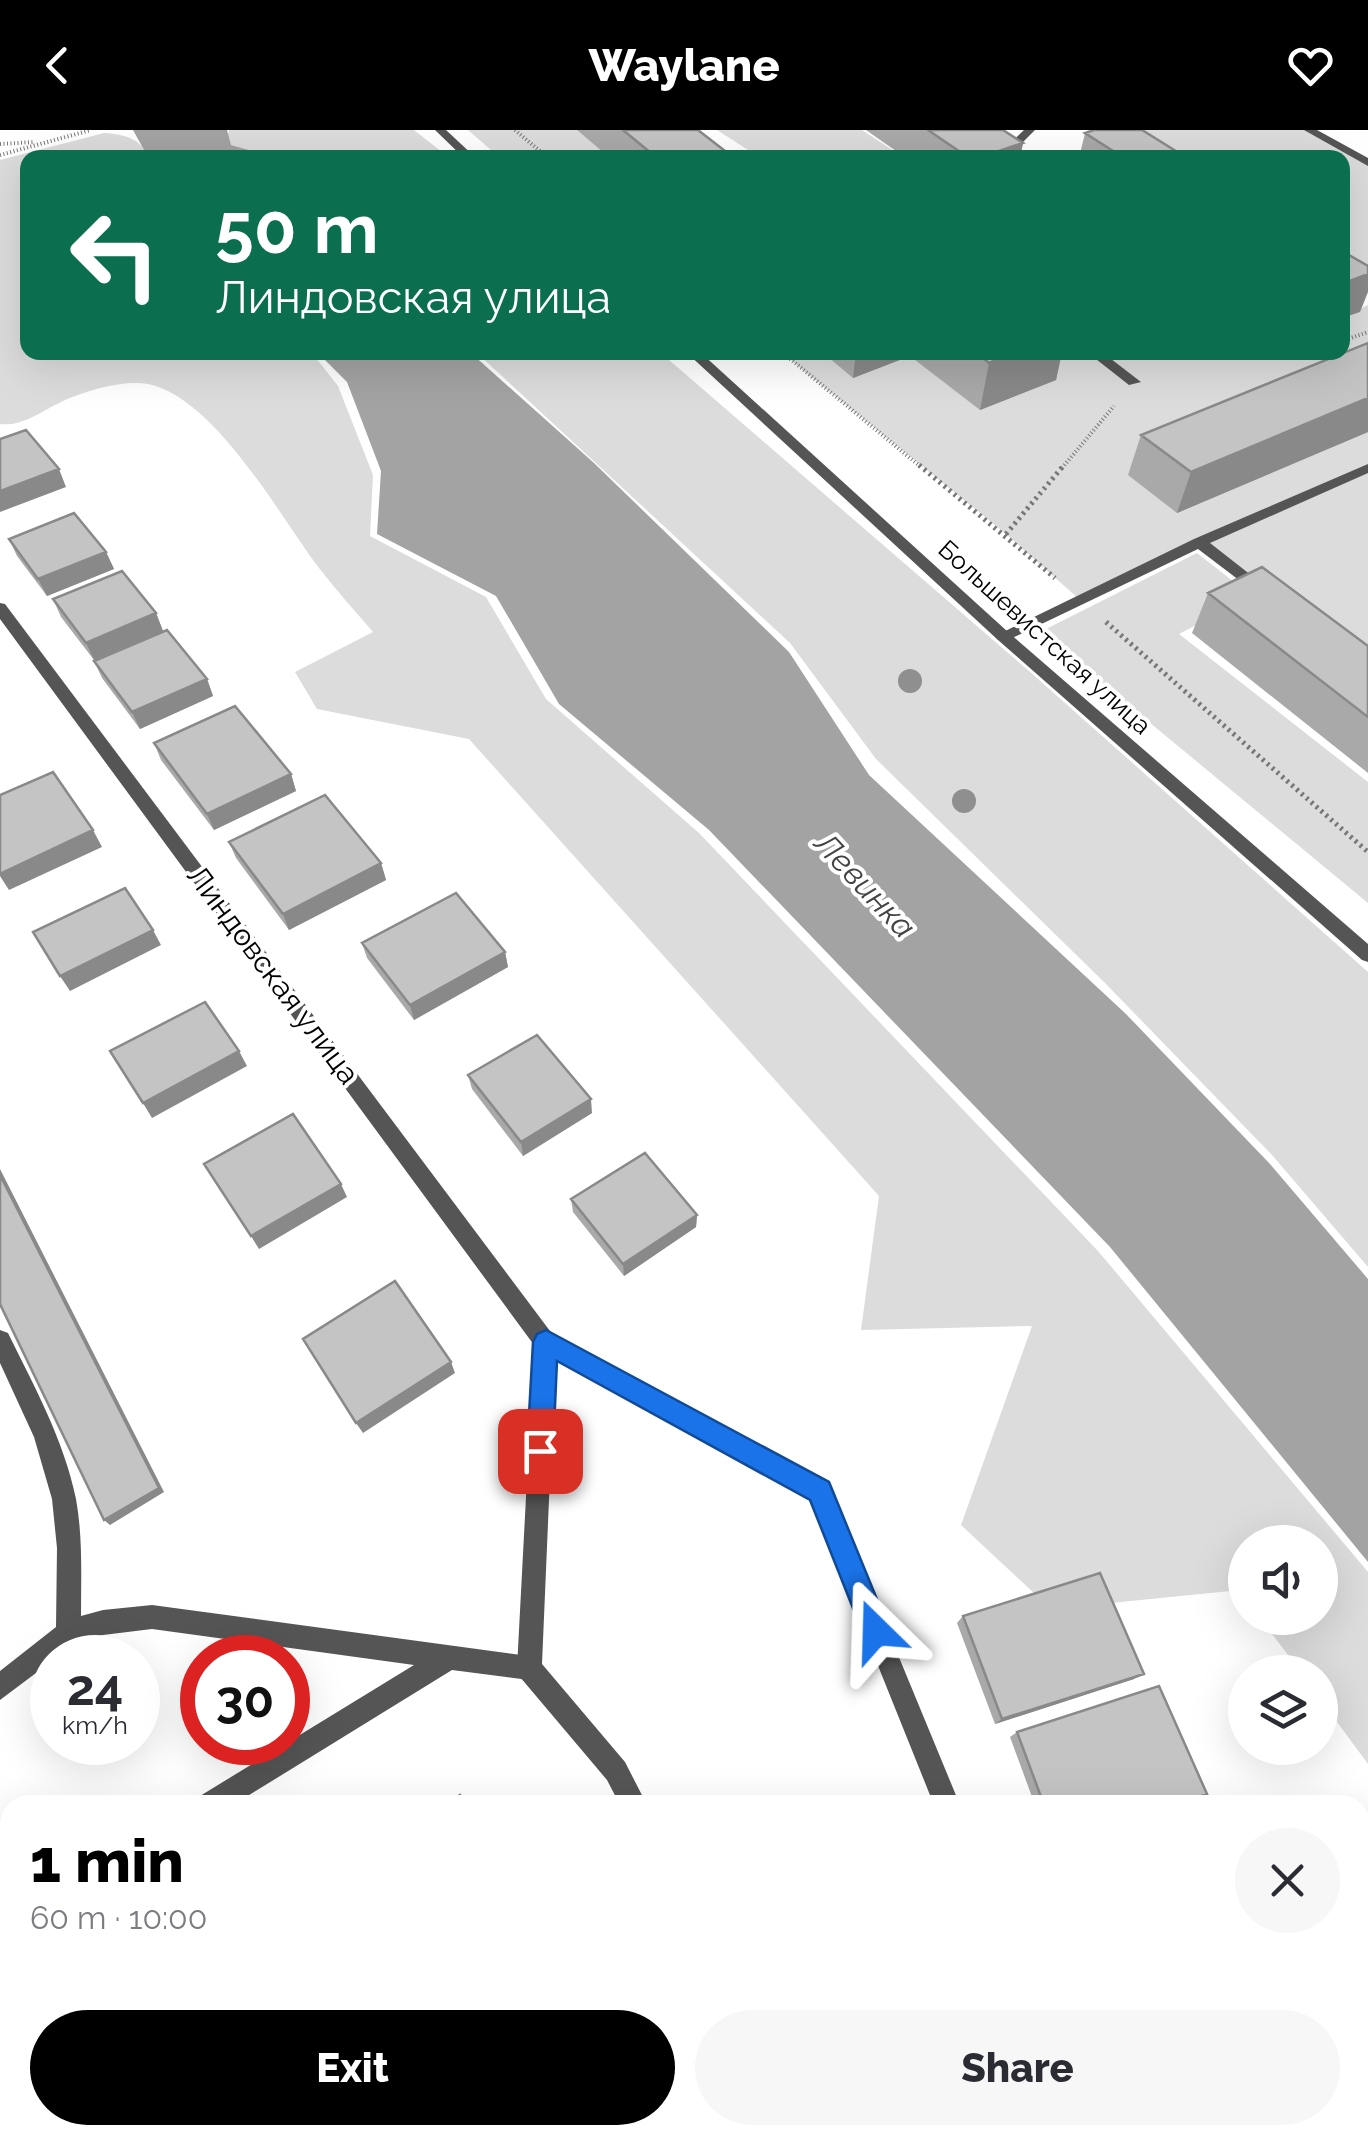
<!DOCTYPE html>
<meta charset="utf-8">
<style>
body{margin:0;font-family:Raleway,sans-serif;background:#f7f7f7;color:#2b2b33;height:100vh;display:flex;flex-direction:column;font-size:38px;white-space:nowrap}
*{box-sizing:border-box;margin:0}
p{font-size:32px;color:#7c7c81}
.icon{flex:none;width:55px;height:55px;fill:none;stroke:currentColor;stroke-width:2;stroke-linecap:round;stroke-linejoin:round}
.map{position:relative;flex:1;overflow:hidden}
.drawer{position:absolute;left:0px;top:1665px;width:1370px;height:350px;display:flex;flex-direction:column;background:#fff;border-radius:30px 30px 0 0;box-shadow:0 10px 40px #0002}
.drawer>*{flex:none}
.top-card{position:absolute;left:20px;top:20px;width:1330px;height:210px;border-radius:20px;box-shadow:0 10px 40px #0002;background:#0b6e4f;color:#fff;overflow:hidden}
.buttons{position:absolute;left:1228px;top:1395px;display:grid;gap:20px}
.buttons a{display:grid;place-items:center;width:110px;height:110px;border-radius:50%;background:#fff;box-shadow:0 10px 40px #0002;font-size:50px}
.speed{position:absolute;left:30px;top:1505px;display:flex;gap:20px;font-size:50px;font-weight:700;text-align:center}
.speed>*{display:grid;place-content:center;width:130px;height:130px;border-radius:50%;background:#fff;box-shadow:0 10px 40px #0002;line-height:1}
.speed small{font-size:25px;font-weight:400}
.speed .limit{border:15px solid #d22;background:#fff;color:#111}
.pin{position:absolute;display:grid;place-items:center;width:85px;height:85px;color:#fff;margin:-42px;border-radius:20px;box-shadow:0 5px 15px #0006}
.me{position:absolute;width:110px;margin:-55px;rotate:338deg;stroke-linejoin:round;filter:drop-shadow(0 0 8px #0008)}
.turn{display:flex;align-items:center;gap:35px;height:210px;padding:0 30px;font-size:45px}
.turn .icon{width:130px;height:130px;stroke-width:2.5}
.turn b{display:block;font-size:70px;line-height:85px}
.round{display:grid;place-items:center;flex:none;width:105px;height:105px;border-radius:52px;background:#f7f7f7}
.overview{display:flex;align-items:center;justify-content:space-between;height:170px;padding:0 30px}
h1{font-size:60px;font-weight:800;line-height:75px;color:#000}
.cta{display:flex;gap:20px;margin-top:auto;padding:20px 30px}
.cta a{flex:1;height:115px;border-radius:60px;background:#000;color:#fff;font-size:40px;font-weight:800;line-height:115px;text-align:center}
.cta a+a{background:#f7f7f7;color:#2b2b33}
header{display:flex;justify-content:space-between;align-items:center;height:130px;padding:0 30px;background:#000;color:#fff;font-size:45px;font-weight:800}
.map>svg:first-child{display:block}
.green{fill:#dcdcdc}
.water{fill:#a3a3a3}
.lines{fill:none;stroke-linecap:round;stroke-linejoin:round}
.path-far2{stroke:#777;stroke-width:4;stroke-dasharray:1 2.5;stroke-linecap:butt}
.path-far1{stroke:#777;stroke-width:5;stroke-dasharray:2.5 4;stroke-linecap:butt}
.path{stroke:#777;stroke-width:8;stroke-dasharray:4 6;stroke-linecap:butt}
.service{fill:#555;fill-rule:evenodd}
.minor{fill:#555;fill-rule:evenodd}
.tree{fill:#8f8f8f}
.wall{fill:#a9a9a9}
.shaded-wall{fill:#898989}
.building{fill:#c4c4c4;stroke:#898989;stroke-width:2.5}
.route{fill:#1a73e8;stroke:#114b97;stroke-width:2.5}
.labels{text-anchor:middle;stroke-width:8;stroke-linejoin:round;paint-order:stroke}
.far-street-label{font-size:25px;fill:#000;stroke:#fff}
.street-label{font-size:30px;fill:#000;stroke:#fff}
.water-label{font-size:32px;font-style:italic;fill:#444;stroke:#fff}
</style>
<header><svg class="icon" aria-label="back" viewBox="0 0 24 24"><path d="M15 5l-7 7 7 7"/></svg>Waylane<svg class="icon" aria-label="heart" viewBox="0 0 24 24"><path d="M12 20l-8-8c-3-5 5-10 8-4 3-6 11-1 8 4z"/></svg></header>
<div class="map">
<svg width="1368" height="2015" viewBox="0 0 1368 2015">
<rect width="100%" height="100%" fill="#fff"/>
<path class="green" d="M229 0H414L447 26 262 27 260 23 231 15 227 10Z
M468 0H577L610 27H499Z
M717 0H862L903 27H759Z
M1135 0H1309L1368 33V162L1343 147 1342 28 1145 27Z
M104 3C122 4 142 8 148 27L28 28V222L312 223 338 256 373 345 370 406 486 467 546 569 699 703 1098 1121 1368 1442V1634L1320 1569V1542H1301L1260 1488H1320V1412H1245V1467L1240 1460 1051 1479 961 1395 1032 1196 861 1200 879 1066 469 609 317 579 295 542 373 502C355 481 336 460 319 438 280 387 207 253 137 253 112 253 86 261 63 271 43 280 23 297 0 294V30Z
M1368 175V543L1199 413 1079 469 1006 404 782 223 910 226 1342 222 1343 187Z
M477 223H661L1029 541 1368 842V1137L1272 1025 1104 852 876 629 790 513Z
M1197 423 1252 466 1179 504 1368 652V773L1040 502Z"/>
<path class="water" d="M133 0H227L231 15 260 23 262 27H148Z
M318 223H471L594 333 789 522 869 645 1126 884 1270 1034 1368 1149V1432L1110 1117 709 700 559 574 496 466 377 404 381 341 347 252Z"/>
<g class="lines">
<path class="path-far2" d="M515 0 548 28
M0 14 35 12
M0 25 91 0
M1342 211 1368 202
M782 222 922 338
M1062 338 1114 276"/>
<path class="path-far1" d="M919 335 1055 448
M1006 404 1064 335
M1106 492 1368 722"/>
<path class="path" d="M181 2005 184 2015
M357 2015 361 2005"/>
<path class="service" d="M1024 0H1035L1010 25H1002V21Z
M1304 0H1317L1368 28V36Z
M1087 222H1102L1141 252 1129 255Z
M1301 222H1314V223L1308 227Z
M1368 334V343L1210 413 1270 460V466H1260L1198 419 1008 510H998L995 506 1194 409Z
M0 1200 8 1203C34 1256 64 1310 76 1369 83 1408 81 1448 81 1486L103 1480 152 1475 529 1526 538 1529 541 1538 538 1547 529 1550 452 1540 233 1675H196L200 1666 414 1535 152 1499 103 1505 76 1513 0 1570V1541L56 1497 57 1418 52 1369 34 1307 0 1233Z
M10 1784V1813L0 1818V1789Z"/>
<path class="minor" d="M435 0H446L476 28H464Z
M686 222H700L1008 502 1368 814V832L1362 830 998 510Z
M0 473 5 474 553 1205 827 1353 960 1675H934L811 1369 555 1229 542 1534 625 1632 647 1675H620L607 1650 520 1547 517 1538 534 1215 0 489Z
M793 2005H822L827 2015H797Z
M1068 2005H1096L1101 2015H1071Z"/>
</g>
<g class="tree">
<circle cx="910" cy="551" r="12"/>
<circle cx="964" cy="671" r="12"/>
</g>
<path class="wall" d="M577 0H698L734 28H610Z
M866 0H1003L1023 13 1020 28H906Z
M1085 3 1187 28H1079Z
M1368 213V302L1177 383 1128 345 1141 305Z
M822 222H1062L1056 250 980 280 910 226 853 248Z
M9 409 106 422 114 439 47 466 17 426Z
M1208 463 1368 516V643L1192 503Z
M53 469 156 483 163 501 94 530 61 487Z
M94 531 207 549 213 566 140 599 102 548Z
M154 613 291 644 296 661 214 700 161 630Z
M229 712 381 733 386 750 289 800 236 728Z
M362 813 505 822 508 837 414 890 367 828Z
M468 945 592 983 523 1026 472 959Z
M571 1069 697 1085 696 1097 624 1146 573 1082Z
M963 1486 1134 1549 995 1594 957 1493Z
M1017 1602 1176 1675H1035L1010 1607Z
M1158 2005H1221L1197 2015H1162Z"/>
<path class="shaded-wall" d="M1023 13 1020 28H978Z
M1368 144V162L1360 182 1342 188V154Z
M856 222H911L910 226 853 248Z
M1016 222H1062L1056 250 980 280 989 233Z
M1368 268V302L1177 383 1191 342Z
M59 339 66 357 0 382V361Z
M106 422 114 439 47 466 38 449Z
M156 483 163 501 94 530 86 513Z
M207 549 213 566 140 599 132 582Z
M291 644 296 661 214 700 207 684Z
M93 700 102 717 9 760 0 746V744Z
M381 733 386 750 289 800 283 784Z
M153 800 161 815 70 861 60 846Z
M505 822 508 837 414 890 410 875Z
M239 921 247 936 152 988 143 973Z
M591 969 592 983 523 1026 521 1012Z
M0 1039 164 1362 110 1395 104 1390 0 1045Z
M341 1054 347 1067 259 1119 251 1106Z
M697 1085 696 1097 624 1146 623 1134Z
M451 1232 455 1243 363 1303 356 1293Z
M1144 1544 1134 1549 995 1594 1002 1589Z
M460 1665 473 1673 474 1675H464Z
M169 2005H183L168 2015H153Z
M616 2005H626L630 2015H620Z"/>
<path class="building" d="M623 0H698L734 28H657Z
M928 0H1003L1023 13 978 28H969Z
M1094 0H1142L1187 28H1124L1085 3Z
M1342 121 1368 136V144L1342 154Z
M1368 213V268L1191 342 1141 305Z
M976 222H1016L989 233Z
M26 300 59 339 0 361V309Z
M74 383 106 422 38 449 9 409Z
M1262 437 1368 516V587L1208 463Z
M122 441 156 483 86 513 53 469Z
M167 500 207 549 132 582 94 531Z
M235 576 291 644 207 684 154 613Z
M53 642 93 700 0 744V665Z
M325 665 381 733 283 784 229 712Z
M125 758 153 800 60 846 33 802Z
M456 763 505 822 410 875 362 813Z
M205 872 239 921 143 973 110 921Z
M537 905 591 969 521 1012 468 945Z
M293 984 341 1054 251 1106 204 1034Z
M645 1023 697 1085 623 1134 571 1069Z
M0 1045 159 1358 104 1390 0 1174Z
M395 1151 451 1232 356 1293 303 1209Z
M1100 1443 1144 1544 1002 1589 963 1486Z
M1159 1556 1207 1664 1176 1675H1044L1017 1602Z
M460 1665 464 1675H442Z
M10 1929V2005H169L153 2015H0V1935Z
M413 2005H616L620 2015H417Z
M1168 2005H1221L1197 2015H1172Z"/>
<path class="route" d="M546 1200 829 1352 890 1501 886 1511 876 1515 866 1511 810 1370 557 1231 553 1321 549 1330 540 1333 531 1330 527 1321 533 1212 537 1204Z"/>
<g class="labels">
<g class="far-street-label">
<text transform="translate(1045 507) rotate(42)" y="9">Большевистская улица</text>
</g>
<g class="street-label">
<text transform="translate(273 845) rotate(53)" y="10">Линдовская улица</text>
</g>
<g class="water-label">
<text transform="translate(865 755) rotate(47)" y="11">Левинка</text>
</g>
</g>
</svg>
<div class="buttons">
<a><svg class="icon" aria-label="sound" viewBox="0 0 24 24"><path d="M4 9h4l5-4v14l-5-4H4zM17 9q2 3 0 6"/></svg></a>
<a><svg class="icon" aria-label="layers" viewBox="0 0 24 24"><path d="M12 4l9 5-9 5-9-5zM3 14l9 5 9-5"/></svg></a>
</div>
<div class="speed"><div>24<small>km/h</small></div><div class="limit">30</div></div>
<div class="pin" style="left:540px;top:1321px;background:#d93025"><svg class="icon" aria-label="arrive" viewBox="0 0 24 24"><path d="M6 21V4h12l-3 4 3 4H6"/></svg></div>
<svg class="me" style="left:876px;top:1501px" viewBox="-20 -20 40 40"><path d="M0-17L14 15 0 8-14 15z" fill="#1a73e8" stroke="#fff" stroke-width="4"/></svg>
<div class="top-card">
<div class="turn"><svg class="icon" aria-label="left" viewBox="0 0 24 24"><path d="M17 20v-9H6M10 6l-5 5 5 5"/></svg><div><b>50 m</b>Линдовская улица</div></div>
</div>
<section class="drawer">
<div class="overview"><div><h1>1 min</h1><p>60 m · 10:00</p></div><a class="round"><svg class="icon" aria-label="close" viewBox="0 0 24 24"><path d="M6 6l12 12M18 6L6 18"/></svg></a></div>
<div class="cta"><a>Exit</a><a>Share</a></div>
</section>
</div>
